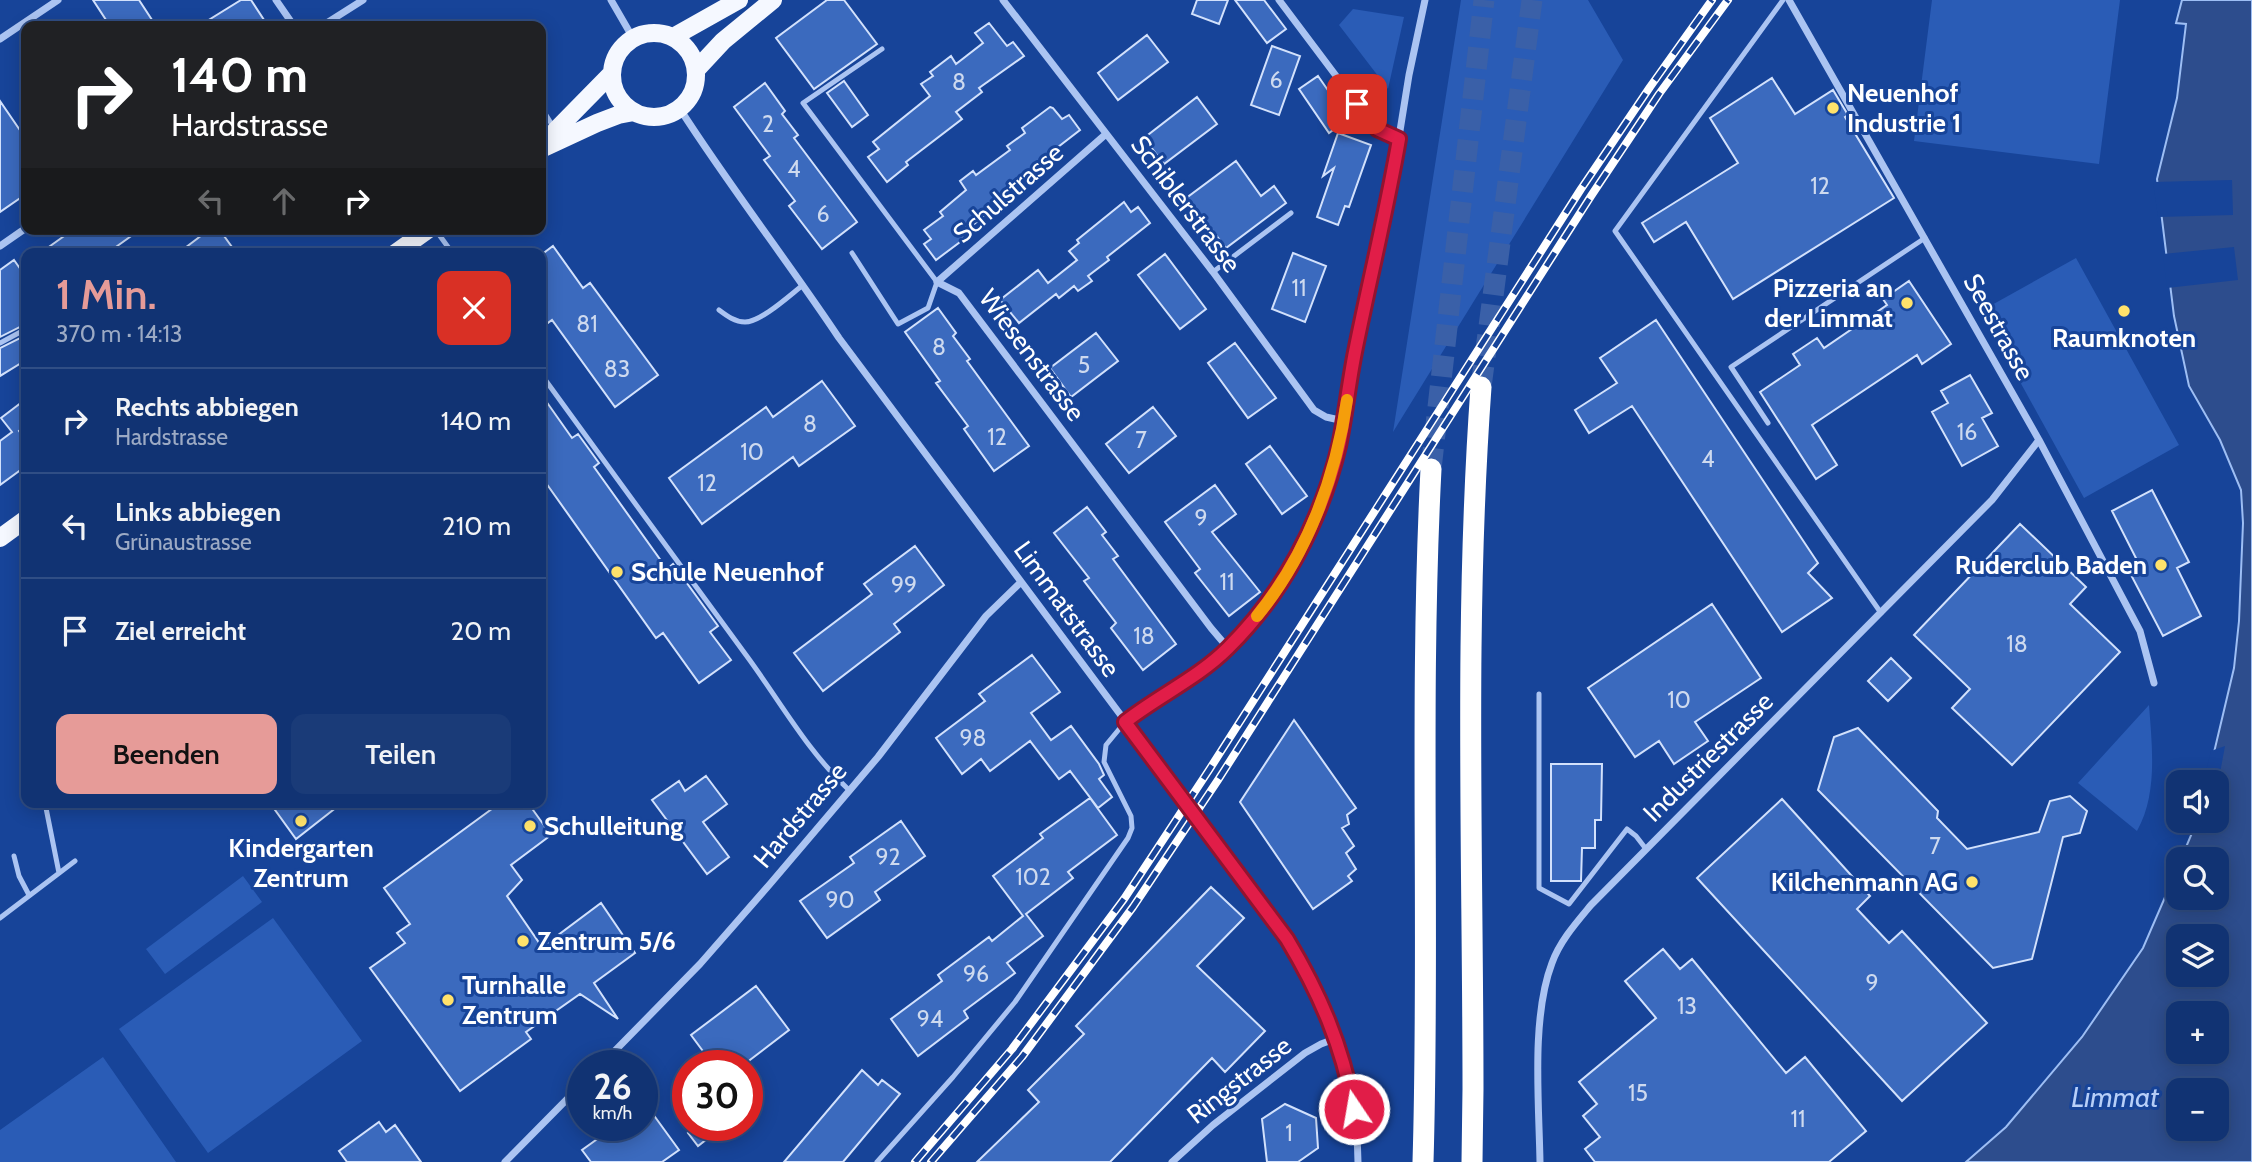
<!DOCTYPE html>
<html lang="de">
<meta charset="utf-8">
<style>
body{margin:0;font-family:Cabin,sans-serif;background:#1a3b78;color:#f1f3f6;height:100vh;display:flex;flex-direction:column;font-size:26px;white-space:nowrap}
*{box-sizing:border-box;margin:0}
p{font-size:23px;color:#9caac4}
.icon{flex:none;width:38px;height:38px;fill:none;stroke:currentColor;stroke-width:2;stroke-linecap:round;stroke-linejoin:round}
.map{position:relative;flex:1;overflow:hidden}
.drawer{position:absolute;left:21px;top:248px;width:525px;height:560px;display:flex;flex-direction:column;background:#113373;border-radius:14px;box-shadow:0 4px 18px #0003,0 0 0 2px #304e85}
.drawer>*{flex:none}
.guide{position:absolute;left:21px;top:21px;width:525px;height:214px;border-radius:14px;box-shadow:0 4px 18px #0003,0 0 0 2px #304e85;background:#202124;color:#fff;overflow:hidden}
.tools{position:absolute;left:2166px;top:770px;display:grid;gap:14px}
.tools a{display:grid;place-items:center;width:63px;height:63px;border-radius:14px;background:#113373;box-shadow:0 4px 18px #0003,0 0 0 2px #304e85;font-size:35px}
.speed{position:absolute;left:567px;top:1050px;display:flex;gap:14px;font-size:35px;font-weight:700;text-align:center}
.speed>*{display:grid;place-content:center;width:91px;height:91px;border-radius:50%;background:#113373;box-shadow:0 4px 18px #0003,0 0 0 2px #304e85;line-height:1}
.speed small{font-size:18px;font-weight:400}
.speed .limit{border:10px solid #d22;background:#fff;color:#111}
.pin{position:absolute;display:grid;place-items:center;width:60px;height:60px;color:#fff;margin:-30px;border-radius:14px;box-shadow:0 4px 10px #0006}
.me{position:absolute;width:77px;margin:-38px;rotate:348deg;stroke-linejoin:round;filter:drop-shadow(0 0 5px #0008)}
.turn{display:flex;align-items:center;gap:24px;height:147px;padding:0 35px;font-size:32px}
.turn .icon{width:91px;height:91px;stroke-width:2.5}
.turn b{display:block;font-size:49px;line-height:60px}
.lanes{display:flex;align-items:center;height:66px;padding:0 35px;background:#0003;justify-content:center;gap:35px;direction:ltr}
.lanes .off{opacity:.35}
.round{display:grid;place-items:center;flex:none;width:74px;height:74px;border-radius:14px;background:#1a3b78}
.summary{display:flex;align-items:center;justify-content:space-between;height:119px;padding:0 35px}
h1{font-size:42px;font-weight:600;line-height:52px;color:#e69b98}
.primary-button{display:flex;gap:14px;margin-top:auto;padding:14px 35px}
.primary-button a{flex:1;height:80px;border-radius:14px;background:#e69b98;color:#111;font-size:28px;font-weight:600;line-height:80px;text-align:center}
.primary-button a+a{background:#1a3b78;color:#f1f3f6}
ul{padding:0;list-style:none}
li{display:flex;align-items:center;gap:21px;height:105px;padding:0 35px;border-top:2px solid #304e85}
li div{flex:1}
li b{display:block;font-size:26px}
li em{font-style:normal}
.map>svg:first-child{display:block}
.green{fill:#2a5cb6}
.water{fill:#2d4d8d;stroke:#9dbef4;stroke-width:2;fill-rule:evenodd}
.pier{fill:#174499}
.building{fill:#3b6abe;stroke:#d2e1fc;stroke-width:2}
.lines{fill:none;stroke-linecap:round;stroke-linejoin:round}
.motorway-tunnel{stroke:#3a60a8;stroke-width:21;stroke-dasharray:21 10;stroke-linecap:butt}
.service{stroke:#abc4f2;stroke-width:5}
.minor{stroke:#abc4f2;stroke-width:7}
.primary{stroke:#f5f8ff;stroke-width:18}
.motorway{stroke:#fff;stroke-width:21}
.rail-casing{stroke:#fff;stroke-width:8}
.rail{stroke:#174499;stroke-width:5;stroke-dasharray:16;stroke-linecap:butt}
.route-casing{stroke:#92132f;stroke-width:18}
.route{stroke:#e11d48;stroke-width:12}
.slow{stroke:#f59e0b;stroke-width:12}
.poi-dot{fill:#ffe26b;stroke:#174499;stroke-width:2.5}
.labels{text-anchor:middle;stroke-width:6;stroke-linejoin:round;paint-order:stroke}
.number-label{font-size:23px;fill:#cedaef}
.poi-label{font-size:26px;font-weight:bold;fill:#fff;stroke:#174499;text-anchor:start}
.street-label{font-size:26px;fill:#fff;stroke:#174499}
.water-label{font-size:28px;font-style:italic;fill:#b7cff8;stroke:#174499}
</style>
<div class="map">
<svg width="2252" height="1162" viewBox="0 0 2252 1162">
<rect width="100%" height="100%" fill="#174499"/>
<path class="green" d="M1461 0H1588L1623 60 1393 432Z
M1932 0H2120L2099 164 1914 141Z
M1353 9 1404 17 1388 89 1339 25Z
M2076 258 2179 445 2084 498 1981 311Z
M2149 705C2152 746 2158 794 2137 831L2078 783Z
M243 876 262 902 165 974 146 949Z
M273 918 362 1041 208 1153 119 1029Z
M103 1057 176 1162H0V1130Z"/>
<path class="water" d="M2182 0H2252V1162H1966L2006 1127 2082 1037 2143 948 2179 865V898H2217V859H2181L2197 821H2217V782H2207L2234 668 2239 621 2243 523 2241 490 2220 440 2189 386 2174 316 2157 179 2177 98 2186 24 2176 23ZM2179 936H2217V975H2179ZM2179 1013H2217V1052H2179ZM2179 1090H2217V1129H2179Z"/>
<path class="pier" d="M2232 180 2233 215 2158 217 2153 182Z
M2234 247 2238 280 2167 288 2163 254Z
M2225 746 2218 784 2207 782 2208 776 2205 775 2211 751Z"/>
<path class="building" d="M93 0H139L156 26H110Z
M241 0H251L268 26H199Z
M827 0H844L877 44 814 89 776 38Z
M1197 0H1228L1219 24 1192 14Z
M1235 0H1264L1286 29 1267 43Z
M989 23 1007 46 1013 42 1024 56 979 88 982 92 956 112 962 119 906 162 908 165 887 182 868 157 879 149 873 142 930 96 921 84 933 76 930 72 951 56 956 64 983 43 975 33Z
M1147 35 1168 62 1118 100 1098 73Z
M1272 46 1300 56 1279 115 1251 105Z
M1318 76 1348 119 1329 133 1299 89Z
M1772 78 1795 114 1833 90 1848 115 1845 117 1894 198 1733 299 1686 222 1654 242 1642 223 1738 163 1710 118Z
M844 81 868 115 852 127 827 93Z
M765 83 785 111 782 114 798 135 794 138 857 222 822 249 789 206 795 201 764 160 770 156 734 107Z
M1197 97 1217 124 1164 164 1144 138Z
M0 101 26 139V194L0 212Z
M1050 107 1053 108 1062 119 1069 115 1080 130 1036 164 1038 167 994 201 997 205 961 235 964 239 936 260 924 244 931 239 924 230 943 216 940 212 966 190 960 181 973 171 976 175 1010 150 1007 146 1025 133 1022 128Z
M1338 133 1371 145 1349 207 1345 206 1338 225 1317 217 1334 168 1323 176Z
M1236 161 1261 196 1274 186 1286 203 1226 248 1206 222 1204 223 1185 199Z
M1124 202 1131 212 1138 207 1150 223 1107 257 1109 260 1088 276 1092 281 1078 291 1074 286 1059 298 1056 294 1019 323 1000 300 1038 270 1048 283 1077 260 1069 251 1079 243 1077 240Z
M74 229H141L106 254H39Z
M210 229H219L237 254H177Z
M553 246 583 288 590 283 658 375 615 407 552 320 541 328V255Z
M1293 253 1326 266 1305 322 1272 309Z
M1165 254 1206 309 1180 329 1138 275Z
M14 260 26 277V324L0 337V270Z
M1909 281 1951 344 1922 364 1917 355 1812 425 1837 465 1816 479 1760 392 1800 365 1793 354 1817 338 1824 348 1887 305 1883 299Z
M938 308 956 333 953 336 970 359 967 361 1029 446 994 471 964 429 968 426 936 383 940 381 905 332Z
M1656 320 1818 563 1808 573 1832 598 1782 632 1632 406 1589 433 1575 410 1617 383 1600 358Z
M1096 333 1118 361 1071 397 1050 368Z
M26 335V360L0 376V348Z
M1235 343 1276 398 1248 418 1208 363Z
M1970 375 1992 413 1982 418 1998 446 1962 466 1932 412 1948 403 1941 391Z
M822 381 855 426 799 466 793 457 702 524 669 478 766 407 773 417Z
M541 394 572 438 578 434 599 463 594 467 667 569 673 564 718 626 710 632 731 660 699 683 663 633 656 638 541 476Z
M26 399V425L19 431 26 441V466L0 485V441L12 432 1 418Z
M1153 407 1176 436 1129 473 1106 444Z
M1270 446 1307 496 1282 514 1246 464Z
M1215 485 1236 514 1212 532 1260 592 1229 616 1195 573 1200 569 1165 522Z
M2152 490 2189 562 2177 568 2201 616 2163 636 2130 573 2141 568 2112 511Z
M1087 507 1106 532 1102 535 1118 556 1113 559 1176 644 1143 670 1111 628 1116 623 1084 581 1089 578 1054 533Z
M2020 524 2086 587 2070 604 2120 652 2012 765 1952 708 1970 689 1914 635Z
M915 546 944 585 894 624 900 632 823 691 794 653 872 594 864 584Z
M1712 604 1761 678 1695 722 1708 741 1674 764 1659 741 1635 757 1588 688Z
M1032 655 1060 692 1031 713 1051 740 1071 726 1099 764 1104 775 1099 779 1112 797 1098 808 1070 771 1059 779 1030 741 990 771 981 759 962 774 936 738 985 701 979 694Z
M1891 658 1911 678 1888 701 1868 681Z
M1294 720 1356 808 1347 815 1349 824 1342 828 1354 846 1346 853 1356 869 1348 876 1352 881 1313 909 1240 802Z
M1858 728 1938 811 1937 818 1967 849 2039 832 2050 801 2070 796 2087 811 2080 833 2063 837 2032 959 1993 968 1818 790 1834 737Z
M1551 764H1602L1601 820H1595V848H1582L1581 881H1551Z
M706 776 727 804 703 822 729 857 707 874 652 800 679 781 685 791Z
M1090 798 1117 835 1068 872 1073 878 1026 914 1043 936 1007 963 1015 973 964 1011 968 1018 918 1056 891 1019 942 981 938 975 989 937 992 941 1023 916 993 876 1043 838 1040 834Z
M1782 799 1870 896 1857 909 1889 943 1902 931 1987 1023 1902 1101 1697 878Z
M270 803H342L296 839Z
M500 803H528L551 835 511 865 522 880 507 896 542 947 601 903 635 953 594 983 618 1019 580 994 526 1032 531 1039 460 1091 370 968 405 943 397 933 410 924 384 888Z
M901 821 925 856 875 892 880 900 827 938 800 901 854 863 850 857Z
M1211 887 1244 918 1197 966 1265 1031 1225 1072 1212 1058 1110 1162H977L1039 1102 1028 1090 1084 1034 1076 1026Z
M1663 949 1680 969 1692 959 1786 1073 1805 1057 1866 1131 1829 1162H1595L1585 1149 1600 1137 1583 1116 1597 1104 1579 1082 1656 1018 1625 981Z
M756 986 789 1030 742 1066H714L691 1035Z
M862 1070 878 1085 882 1080 900 1094 843 1162H784Z
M642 1099 679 1150 662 1162H591L582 1150 617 1125H642Z
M1285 1104 1316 1118 1318 1148 1298 1162H1267L1262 1119Z
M379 1122 386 1132 395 1125 421 1162H347L339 1151Z
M698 1125H725L698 1146 688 1133Z"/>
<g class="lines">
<path class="motorway-tunnel" d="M1481 387 1532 0
M1431 469 1484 0"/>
<path class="service" d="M1783 0 1615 231 1881 613
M541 107 554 128
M435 229 453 254
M852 253 898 324 928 308 937 282 803 103 882 49
M1213 272 1291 213
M719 310C727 316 735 322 745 322 761 322 790 295 803 285
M0 343 26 329
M541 374C609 468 677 561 746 655 780 701 807 751 849 790
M1768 423 1731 367 1925 238
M1539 694V888L1569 904 1627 829 1636 836 1646 849
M45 803 59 873
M14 856 19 876 29 895
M0 918 75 861
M877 1162 953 1077 1015 1002 1128 838 1132 828 1131 816 1104 762 1106 745 1125 722"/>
<path class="minor" d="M276 0 294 26
M611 0 633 38
M1003 0 1213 272 1314 410 1326 417 1344 421
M1279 0 1373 125 1382 132 1399 139
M1789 0 2039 440 2140 631 2154 683
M322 26 363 0
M0 39 58 0
M680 109C730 187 787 260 839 338L1288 939C1329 1008 1357 1081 1358 1162
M1106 134 937 282 959 293 1211 628 1228 648
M0 246 26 228
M1125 722 1209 664 1252 623 1272 599 1304 543 1317 513 1329 482 1344 421 1355 350 1393 174 1409 75 1425 0
M600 1066 700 964 770 884 878 757 986 616 1021 582
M505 1162 583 1083
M1172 1162 1213 1125 1305 1053 1321 1044 1337 1038
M1540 1162C1539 1102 1531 1018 1552 963 1560 941 1576 923 1591 905L1992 500 2039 440"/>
<path class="primary" d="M612 75a42 42 0 1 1 84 0a42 42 0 1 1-84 0Z
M673 37 739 0
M696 70 723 41 773 0
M547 145 556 130 612 73
M541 149 597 123 618 115 634 112
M394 254 429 229
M0 538 26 519"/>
<path class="motorway" d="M1423 1162C1430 931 1419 700 1431 469
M1472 1162 1473 1089C1473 855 1464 621 1481 387"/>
<defs>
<path id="rail" d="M915 1162 1012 1049 1124 899 1209 770 1581 189 1650 87 1712 0
M931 1162 1022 1057 1133 907 1218 780 1591 196 1659 94 1728 0"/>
</defs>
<use href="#rail" class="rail-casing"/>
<use href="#rail" class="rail"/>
</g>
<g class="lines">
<defs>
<path id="route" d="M1354 1109C1342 1045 1320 994 1287 939L1125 722C1158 696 1198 678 1228 648 1283 594 1321 521 1339 446 1346 413 1349 380 1356 347 1370 278 1387 209 1399 139L1377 129 1357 104"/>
</defs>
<use href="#route" class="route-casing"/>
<use href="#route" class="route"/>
<path class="slow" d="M1257 616C1307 555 1336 477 1347 400"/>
</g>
<g class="poi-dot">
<circle cx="1833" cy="108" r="7"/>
<circle cx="1907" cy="303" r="7"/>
<circle cx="2124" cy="311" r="7"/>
<circle cx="2161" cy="565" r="7"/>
<circle cx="617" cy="572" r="7"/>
<circle cx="301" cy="821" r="7"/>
<circle cx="530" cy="826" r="7"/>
<circle cx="1972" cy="882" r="7"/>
<circle cx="523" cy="941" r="7"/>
<circle cx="448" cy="1000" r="7"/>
</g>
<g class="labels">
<g class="number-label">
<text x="1276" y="88">6</text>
<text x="959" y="90">8</text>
<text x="768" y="132">2</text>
<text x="794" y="177">4</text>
<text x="1820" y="194">12</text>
<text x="823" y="222">6</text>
<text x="1299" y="296">11</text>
<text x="587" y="332">81</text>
<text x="939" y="355">8</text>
<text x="1084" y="373">5</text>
<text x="617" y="377">83</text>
<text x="810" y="432">8</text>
<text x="1967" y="440">16</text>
<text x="997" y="445">12</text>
<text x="1141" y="448">7</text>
<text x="752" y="460">10</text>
<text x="1708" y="467">4</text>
<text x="707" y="491">12</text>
<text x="1201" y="526">9</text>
<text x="1227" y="590">11</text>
<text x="904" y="593">99</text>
<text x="1144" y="644">18</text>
<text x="2017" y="652">18</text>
<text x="1679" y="708">10</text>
<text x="973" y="746">98</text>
<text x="1935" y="854">7</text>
<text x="888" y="865">92</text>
<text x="1033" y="885">102</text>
<text x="840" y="908">90</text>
<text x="976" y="982">96</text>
<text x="1872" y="991">9</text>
<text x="1687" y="1014">13</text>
<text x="930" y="1027">94</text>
<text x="1638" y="1101">15</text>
<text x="1798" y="1127">11</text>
<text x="1289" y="1141">1</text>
</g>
<g class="poi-label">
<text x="1847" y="102">Neuenhof<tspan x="1847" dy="30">Industrie 1</tspan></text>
<text x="1893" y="297" text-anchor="end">Pizzeria an<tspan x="1893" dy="30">der Limmat</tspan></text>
<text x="2124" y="347" text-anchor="middle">Raumknoten</text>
<text x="2147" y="574" text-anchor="end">Ruderclub Baden</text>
<text x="631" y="581">Schule Neuenhof</text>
<text x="544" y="835">Schulleitung</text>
<text x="301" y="857" text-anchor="middle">Kindergarten<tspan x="301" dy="30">Zentrum</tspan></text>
<text x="1958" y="891" text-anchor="end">Kilchenmann AG</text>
<text x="537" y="950">Zentrum 5/6</text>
<text x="462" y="994">Turnhalle<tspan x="462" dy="30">Zentrum</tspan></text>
</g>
<g class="street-label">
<text transform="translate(1008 193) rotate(-41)" y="9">Schulstrasse</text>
<text transform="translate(1186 204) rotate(53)" y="9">Schiblerstrasse</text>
<text transform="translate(1999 327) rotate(61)" y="9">Seestrasse</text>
<text transform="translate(1032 355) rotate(53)" y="9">Wiesenstrasse</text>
<text transform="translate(1067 609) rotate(54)" y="9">Limmatstrasse</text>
<text transform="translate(1708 757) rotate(-45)" y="9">Industriestrasse</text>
<text transform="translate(800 815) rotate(-50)" y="9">Hardstrasse</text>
<text transform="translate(1239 1080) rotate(-38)" y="9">Ringstrasse</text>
</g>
<g class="water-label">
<text x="2115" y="1107">Limmat</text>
</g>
</g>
</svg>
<div class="tools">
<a><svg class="icon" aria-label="sound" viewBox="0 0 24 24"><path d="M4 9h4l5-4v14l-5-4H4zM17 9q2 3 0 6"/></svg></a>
<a><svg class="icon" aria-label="search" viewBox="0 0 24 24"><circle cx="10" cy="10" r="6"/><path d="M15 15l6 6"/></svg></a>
<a><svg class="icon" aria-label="layers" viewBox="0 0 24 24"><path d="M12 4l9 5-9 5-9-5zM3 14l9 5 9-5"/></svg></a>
<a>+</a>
<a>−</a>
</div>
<div class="speed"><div>26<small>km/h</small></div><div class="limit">30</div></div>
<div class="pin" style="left:1357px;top:104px;background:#d93025"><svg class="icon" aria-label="arrive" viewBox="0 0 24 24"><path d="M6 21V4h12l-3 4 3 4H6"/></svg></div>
<svg class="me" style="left:1354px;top:1109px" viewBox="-20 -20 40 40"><circle r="17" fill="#e11d48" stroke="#fff" stroke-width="3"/><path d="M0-11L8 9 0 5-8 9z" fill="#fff"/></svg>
<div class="guide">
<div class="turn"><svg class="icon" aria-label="right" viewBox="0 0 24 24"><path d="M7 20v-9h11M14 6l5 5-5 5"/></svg><div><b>140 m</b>Hardstrasse</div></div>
<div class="lanes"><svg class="icon off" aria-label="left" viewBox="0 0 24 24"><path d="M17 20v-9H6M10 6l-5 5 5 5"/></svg><svg class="icon off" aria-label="ahead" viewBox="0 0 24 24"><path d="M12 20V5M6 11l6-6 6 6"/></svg><svg class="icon" aria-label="right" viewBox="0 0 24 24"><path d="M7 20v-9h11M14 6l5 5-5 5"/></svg></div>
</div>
<section class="drawer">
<div class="summary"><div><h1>1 Min.</h1><p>370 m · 14:13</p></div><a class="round" style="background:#d93025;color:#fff"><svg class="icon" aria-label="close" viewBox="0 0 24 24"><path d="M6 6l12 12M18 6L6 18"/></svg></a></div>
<ul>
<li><svg class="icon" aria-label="right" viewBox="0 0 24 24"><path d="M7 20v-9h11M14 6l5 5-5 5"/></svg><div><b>Rechts abbiegen</b><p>Hardstrasse</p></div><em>140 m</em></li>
<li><svg class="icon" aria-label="left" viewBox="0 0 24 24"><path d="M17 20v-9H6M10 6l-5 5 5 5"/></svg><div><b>Links abbiegen</b><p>Grünaustrasse</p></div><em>210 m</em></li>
<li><svg class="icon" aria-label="arrive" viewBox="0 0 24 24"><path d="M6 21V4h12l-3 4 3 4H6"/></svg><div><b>Ziel erreicht</b></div><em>20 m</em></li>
</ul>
<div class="primary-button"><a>Beenden</a><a>Teilen</a></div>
</section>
</div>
